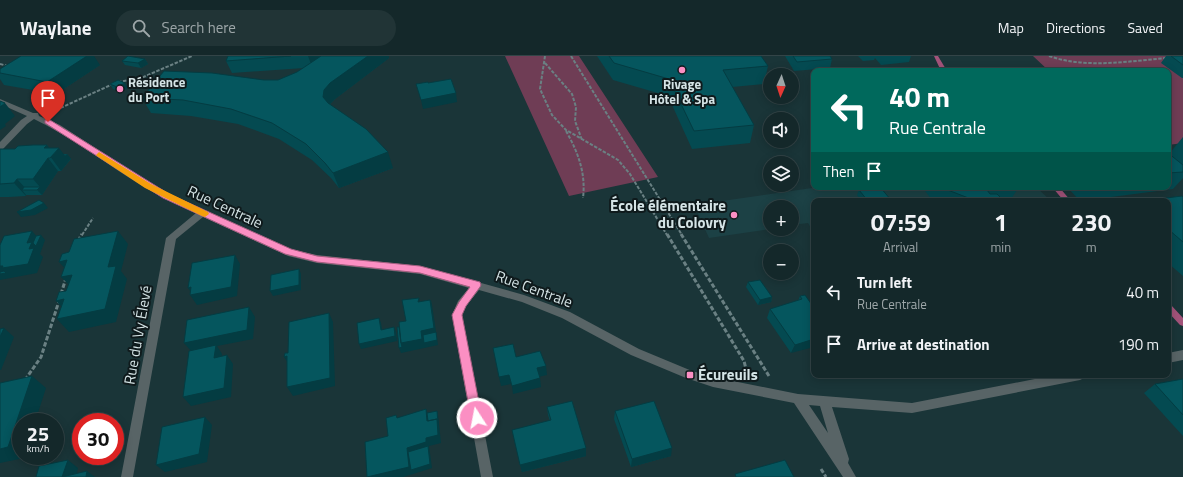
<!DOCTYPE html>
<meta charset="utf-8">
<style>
body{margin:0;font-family:"Titillium Web",sans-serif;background:#213436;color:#f1f3f6;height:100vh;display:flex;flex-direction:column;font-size:15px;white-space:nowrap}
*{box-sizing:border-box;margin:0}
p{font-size:13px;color:#9da6a8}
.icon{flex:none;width:22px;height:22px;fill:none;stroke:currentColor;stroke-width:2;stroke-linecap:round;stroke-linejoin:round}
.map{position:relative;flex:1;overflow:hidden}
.details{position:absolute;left:811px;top:142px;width:360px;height:180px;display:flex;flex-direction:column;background:#14282a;border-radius:8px;box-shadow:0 2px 10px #0003,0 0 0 1px #334447}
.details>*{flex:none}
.banner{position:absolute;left:811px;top:12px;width:360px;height:122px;border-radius:8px;box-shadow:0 2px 10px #0003,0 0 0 1px #334447;background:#00695c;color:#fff;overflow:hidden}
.needle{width:26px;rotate:183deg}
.tools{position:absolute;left:763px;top:12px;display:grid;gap:8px}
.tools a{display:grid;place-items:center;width:36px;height:36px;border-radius:50%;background:#14282a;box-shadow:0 2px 10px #0003,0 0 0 1px #334447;font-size:20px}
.speed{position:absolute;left:12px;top:357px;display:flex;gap:8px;font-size:20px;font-weight:700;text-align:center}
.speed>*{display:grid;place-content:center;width:52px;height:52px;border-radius:50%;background:#14282a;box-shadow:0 2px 10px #0003,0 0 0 1px #334447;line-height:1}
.speed small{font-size:10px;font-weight:400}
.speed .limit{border:6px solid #d22;background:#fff;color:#111}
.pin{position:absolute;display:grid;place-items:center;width:34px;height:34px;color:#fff;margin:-41px -17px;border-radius:50% 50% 50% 0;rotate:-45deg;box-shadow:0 0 4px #0007}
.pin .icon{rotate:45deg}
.me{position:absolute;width:44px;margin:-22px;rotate:349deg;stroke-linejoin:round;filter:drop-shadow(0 0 3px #0008)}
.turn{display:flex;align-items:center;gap:14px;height:84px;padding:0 12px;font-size:18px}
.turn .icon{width:52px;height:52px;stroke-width:2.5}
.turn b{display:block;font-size:28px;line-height:34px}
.then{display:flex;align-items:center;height:38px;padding:0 12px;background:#0003;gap:8px;font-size:15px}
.eta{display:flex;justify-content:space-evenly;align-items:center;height:68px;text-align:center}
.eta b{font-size:24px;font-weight:700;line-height:28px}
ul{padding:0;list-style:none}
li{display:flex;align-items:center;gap:12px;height:52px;padding:0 12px}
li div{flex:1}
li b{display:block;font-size:15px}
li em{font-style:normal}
header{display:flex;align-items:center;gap:24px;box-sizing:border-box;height:56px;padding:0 20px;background:#14282a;border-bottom:1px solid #334447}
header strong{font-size:19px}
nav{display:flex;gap:22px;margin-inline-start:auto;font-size:14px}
.search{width:280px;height:36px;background:#213436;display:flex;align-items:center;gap:10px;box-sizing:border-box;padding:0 14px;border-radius:22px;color:#9da6a8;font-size:15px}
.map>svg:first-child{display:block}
.built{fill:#1c4145}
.green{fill:#6f3d55}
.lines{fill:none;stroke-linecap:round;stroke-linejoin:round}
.stream{fill:#a3537a;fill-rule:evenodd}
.path-far1{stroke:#6a8083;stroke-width:2;stroke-dasharray:3.5 1.5;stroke-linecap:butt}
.path{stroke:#6a8083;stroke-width:3;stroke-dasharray:4.5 2;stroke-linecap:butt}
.minor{fill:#586466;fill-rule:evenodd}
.wall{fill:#044a51}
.shaded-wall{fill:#043c42}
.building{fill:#05565e;stroke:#043c42}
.route{fill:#fb8fc3;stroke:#a35d7f}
.slow{fill:#f59e0b}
.poi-dot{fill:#fb8fc3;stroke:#0f1a1c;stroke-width:1.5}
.labels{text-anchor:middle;stroke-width:4;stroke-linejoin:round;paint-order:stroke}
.far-poi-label{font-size:13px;font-weight:bold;fill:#d5e4e6;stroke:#0f1a1c;text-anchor:start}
.poi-label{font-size:15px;font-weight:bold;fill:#d5e4e6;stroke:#0f1a1c;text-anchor:end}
.street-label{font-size:15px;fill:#d5e4e6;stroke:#0f1a1c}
</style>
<header>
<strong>Waylane</strong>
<div class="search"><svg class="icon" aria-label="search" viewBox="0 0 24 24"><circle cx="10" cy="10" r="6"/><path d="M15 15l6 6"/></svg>Search here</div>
<nav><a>Map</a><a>Directions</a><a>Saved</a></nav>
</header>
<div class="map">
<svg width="1183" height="421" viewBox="0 0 1183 421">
<rect width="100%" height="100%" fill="#1a3538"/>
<path class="built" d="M819 131H1036L1051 145H814V177L808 167 792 169V151H770V173L709 182 694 149Z"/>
<path class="green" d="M505 0H579L658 121 569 140Z
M1033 0H1183V87L1168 89V15H1049Z"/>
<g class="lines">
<path class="stream" d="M934 0H938L947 15H941Z
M1052 131H1059L1071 145H1064Z
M1168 248 1171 249 1183 262V270L1180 269 1168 256Z"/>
<path class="path-far1" d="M545 0 540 33 552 59 566 74 618 104 630 118 667 179
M571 0 682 179
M1049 0C1086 13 1129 5 1167 2
M545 7 572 38 576 51 575 65 582 84
M0 8 8 10
M118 26 141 22 192 0
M56 54 113 28
M566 75C578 96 586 117 583 142
M82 179 93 162"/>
<path class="path" d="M667 178 744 305 747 317
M681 178 769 320
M78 185 82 178
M61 238 66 222
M25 324 41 301 59 245
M821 413 826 421"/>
<path class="minor" d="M0 43 33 57H38L39 60 60 69 135 118 169 138 290 193 317 199 420 210 524 239 570 256 639 293 692 315 713 321 798 338 912 347 1055 319H1086L1084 322 1080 324 912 357 832 351 849 403 848 407 856 421H843L794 347 713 331 686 322 631 299 562 262 522 246 479 234 466 250 462 259 493 421H481L452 259 458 245 469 232 420 218 317 207 288 200 203 161 176 183 133 421H121L166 182 196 157C172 146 149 135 128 121 97 101 67 79 34 63L27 68 3 93 0 94V86L21 64 27 60 0 48ZM809 349 820 350 828 377Z
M1183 294V304L1168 307V297Z"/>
</g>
<path class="wall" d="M228 0H389V2L335 43 330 48 393 112 339 132 331 122 312 104 279 83 238 68 191 60 151 57 142 42 264 24H278L297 16 304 12 232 17 226 5Z
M597 0H761L768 10 764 28 732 31 754 69 750 87 692 93 668 40 613 24Z
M785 0H830L832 3 830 12 794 15Z
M858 0H911L909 6 881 9 875 2 874 4 863 5Z
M1166 0H1183V22H1182L1161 7Z
M145 3 148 8 141 12 125 9 122 5Z
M100 9 56 38 4 29 0 23V13Z
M110 28 128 32 120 36 113 33Z
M1183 81V122L1173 133 1080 145 1067 131H1168V97L1169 98Z
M47 89 49 92 63 98H67L71 103 61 115H58L42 139H26V140L9 141H0V93H15Z
M922 131H1019L1011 143 1003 144 1004 145H936L932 144Z
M859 134 891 144V145H862L857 139Z
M1183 141V220L1168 207V145Z
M748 226 772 241 771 246 758 249 746 231Z
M800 240 814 252 791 297 767 262 770 253 798 245Z
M1183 323V380L1144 337 1155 328Z
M547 351 586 392V400L522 416 512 374 550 365 548 359Z
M615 355 671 400 631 411 614 363Z"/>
<path class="shaded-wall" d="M87 0H94L100 9 56 38 47 26Z
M308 0H329L312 11Z
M368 0H389V2L335 43 329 49 323 41 324 34 330 27Z
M145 3 148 8 141 12 138 7Z
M125 27 128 32 120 36 117 31Z
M456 37 457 46 423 53 421 44Z
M5 47 15 60 5 68 6 70 0 74V51Z
M47 89 54 98 59 92 69 105 61 115 44 92Z
M388 96 393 112 339 132 333 117Z
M67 98 71 103 69 105 65 100Z
M48 102 58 115 42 139 37 134 40 131 33 123Z
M17 123 27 134H22L26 139V140L14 127Z
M44 147 48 152 35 159 21 161 17 156Z
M32 175 39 183 41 179 45 184 40 198 43 201 37 217 0 224V210L29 193 27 187Z
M118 175 128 188 121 215 127 223 116 266 69 276 57 263 108 211Z
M235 199 240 208 237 240 197 249 190 239H193L188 232 191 231Z
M67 204 71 219 59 206Z
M299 213 301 218V234L273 240 270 235Z
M72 219 73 233 61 221Z
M772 241 771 246 758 249 760 244Z
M419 242 421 250 430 244 431 248V244L432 249 438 289 401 297 399 292 401 287 421 275Z
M64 243 68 257 56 245Z
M249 251 255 261 253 283 217 290 222 298 221 311 192 296 184 287Z
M329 257 333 266 335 330 293 340 287 331Z
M379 262 381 267 383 279 381 274Z
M394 271 396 276 397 285 361 293 359 288Z
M4 272 14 281 1 314H0V281Z
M814 283V291L791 297 795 289Z
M227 299 233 308 231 341 191 350 183 341Z
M287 300 290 310 284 301Z
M546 310 547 319 538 321 537 312Z
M509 319 511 328 501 330 499 321Z
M32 320 46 332 35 366H21V400H24V402L0 407V393Z
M540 322 541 331 513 338 512 330Z
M426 353 429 362 437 355 438 359 441 387 429 390 432 412 413 418 403 421H367L407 392 426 382 427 365Z
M205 361 212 369 207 406 165 416 156 409Z
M586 392V400L522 416 520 409Z
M672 392 671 400 631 411 632 403Z
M68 404 78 412 76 421H62Z
M87 415 95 421H86Z"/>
<path class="building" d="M21 0H87L47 26 0 17V13Z
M128 0 145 3 138 7 122 5Z
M228 0H291L226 5Z
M321 0H368L330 27 324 34 323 41 328 47 366 73 388 96 333 117 325 107 306 88 272 67 231 53 183 44 142 42 164 15 212 17 264 24H278L297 16Z
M609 0H761L768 10 723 14 754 69 694 75 669 23 614 7Z
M793 0H830L832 3 797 6Z
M1171 0H1183V9Z
M451 23 456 37 421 44 416 28 428 26V27Z
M118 24 125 27 117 31 110 28Z
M0 45 5 47 0 51Z
M33 89H47L44 92H59L50 102H48L33 123H17L14 127 0 128V93H15L18 90Z
M1168 97 1183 109V116L1168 117Z
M24 131H40L37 134H22Z
M879 131H880L891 144 868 145 859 134Z
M940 131H989L987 134 990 138H997L1004 145H973L971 143Z
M998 131H1012L1000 133Z
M1182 140 1183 141V186L1168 173V145H1142Z
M39 144 44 147 31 154 17 156Z
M32 175 27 187 32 186 29 193 34 192 28 208 2 212 3 210H0V189L4 180Z
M118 175 108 211 116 210 105 253 57 263 64 243 56 245 59 236 66 235 72 219 61 221 67 204 59 206 62 198 69 196 74 183Z
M41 179 36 190 33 187 36 180Z
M235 199 231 231 190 239 191 231 188 232 192 207Z
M299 213V229L270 235 271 219Z
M4 215 6 217 0 218V216Z
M760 224 772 241 760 244 748 226Z
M805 239 814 252V283L795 289 770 253 802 243 800 240Z
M419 242 418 246 430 244 434 272 421 275 422 283 401 287 399 266 406 265 402 244Z
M249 251 247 274 184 287 187 264Z
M329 257 330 322 287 331V300L284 301 285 297H288L289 266Z
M379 262 381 274 394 271 395 280 359 288 357 267Z
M397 271H399L401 287 402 291 399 292Z
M4 272 0 281V273Z
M436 276 437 284 424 287 423 279Z
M513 288 516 301 540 295 546 310 537 312 540 322 512 330 509 319 499 321 493 292Z
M216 289 214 302 227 299 224 332 183 341 189 295Z
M32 320 8 391 0 393V327Z
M1183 323V359L1155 328Z
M572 345 586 392 520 409 512 374 551 364 547 351Z
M654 345 672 392 632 403 615 355Z
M426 353 427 365 437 363 438 379 426 382V386L407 392 409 411 367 421 365 386 388 380 386 362 396 359 397 362Z
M437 355 438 367 437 363 428 365 427 357Z
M205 361 199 398 156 409 162 371Z
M428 390 430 408 411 414 408 396Z
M68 404 62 421 87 415 86 421H36L39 410Z
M785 404 794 421H736L735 418Z"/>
<path class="route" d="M45 64H50L169 138 291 193 317 200 420 210 480 226 481 229 480 231 466 250 462 259 482 362 480 366 477 367 473 366 471 362 452 259 459 246 470 231 420 217 317 206 285 198 163 142 45 67Z"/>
<path class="slow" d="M99 96 151 128 208 156 209 158 205 161 202 160 145 132 97 100 96 99Z"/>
<g class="poi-dot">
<circle cx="682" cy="14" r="4"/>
<circle cx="120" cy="33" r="4"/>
<circle cx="734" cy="159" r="4"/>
<rect x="686" y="315" width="8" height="8" rx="2"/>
</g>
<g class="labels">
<g class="far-poi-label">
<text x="128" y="31">Résidence<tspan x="128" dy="15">du Port</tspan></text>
<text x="682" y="33" text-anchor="middle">Rivage<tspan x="682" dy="15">Hôtel &amp; Spa</tspan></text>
</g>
<g class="poi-label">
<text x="726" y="155">École élémentaire<tspan x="726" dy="17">du Colovry</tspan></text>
<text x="698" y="324" text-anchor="start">Écureuils</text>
</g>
<g class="street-label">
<text transform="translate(225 151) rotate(25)" y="5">Rue Centrale</text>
<text transform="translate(534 233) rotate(20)" y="5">Rue Centrale</text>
<text transform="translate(138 279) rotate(-80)" y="5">Rue du Vy Élevé</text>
</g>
</g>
</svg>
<div class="tools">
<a><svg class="needle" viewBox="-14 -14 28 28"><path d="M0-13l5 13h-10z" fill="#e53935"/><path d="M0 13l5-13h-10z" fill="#9da6a8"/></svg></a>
<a><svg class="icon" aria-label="sound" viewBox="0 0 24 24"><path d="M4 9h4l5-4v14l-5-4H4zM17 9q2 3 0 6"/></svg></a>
<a><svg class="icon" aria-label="layers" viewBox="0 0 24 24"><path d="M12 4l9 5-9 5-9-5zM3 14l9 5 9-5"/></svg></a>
<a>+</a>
<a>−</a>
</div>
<div class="speed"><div>25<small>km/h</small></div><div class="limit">30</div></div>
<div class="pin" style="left:48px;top:66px;background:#d93025"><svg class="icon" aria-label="arrive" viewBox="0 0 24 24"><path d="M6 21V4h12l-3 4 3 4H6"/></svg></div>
<svg class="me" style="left:477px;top:362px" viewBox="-20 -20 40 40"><circle r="17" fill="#fb8fc3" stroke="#fff" stroke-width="3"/><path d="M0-11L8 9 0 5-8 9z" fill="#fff"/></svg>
<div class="banner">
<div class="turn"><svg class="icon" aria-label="left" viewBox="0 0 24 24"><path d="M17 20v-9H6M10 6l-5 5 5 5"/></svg><div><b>40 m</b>Rue Centrale</div></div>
<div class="then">Then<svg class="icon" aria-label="arrive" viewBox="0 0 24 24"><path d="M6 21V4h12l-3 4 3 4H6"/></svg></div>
</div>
<section class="details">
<div class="eta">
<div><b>07:59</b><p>Arrival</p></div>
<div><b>1</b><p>min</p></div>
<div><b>230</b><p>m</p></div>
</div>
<ul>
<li><svg class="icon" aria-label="left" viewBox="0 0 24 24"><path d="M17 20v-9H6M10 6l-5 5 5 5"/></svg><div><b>Turn left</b><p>Rue Centrale</p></div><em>40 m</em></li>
<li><svg class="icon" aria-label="arrive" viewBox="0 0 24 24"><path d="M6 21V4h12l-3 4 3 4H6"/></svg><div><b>Arrive at destination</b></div><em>190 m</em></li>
</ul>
</section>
</div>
